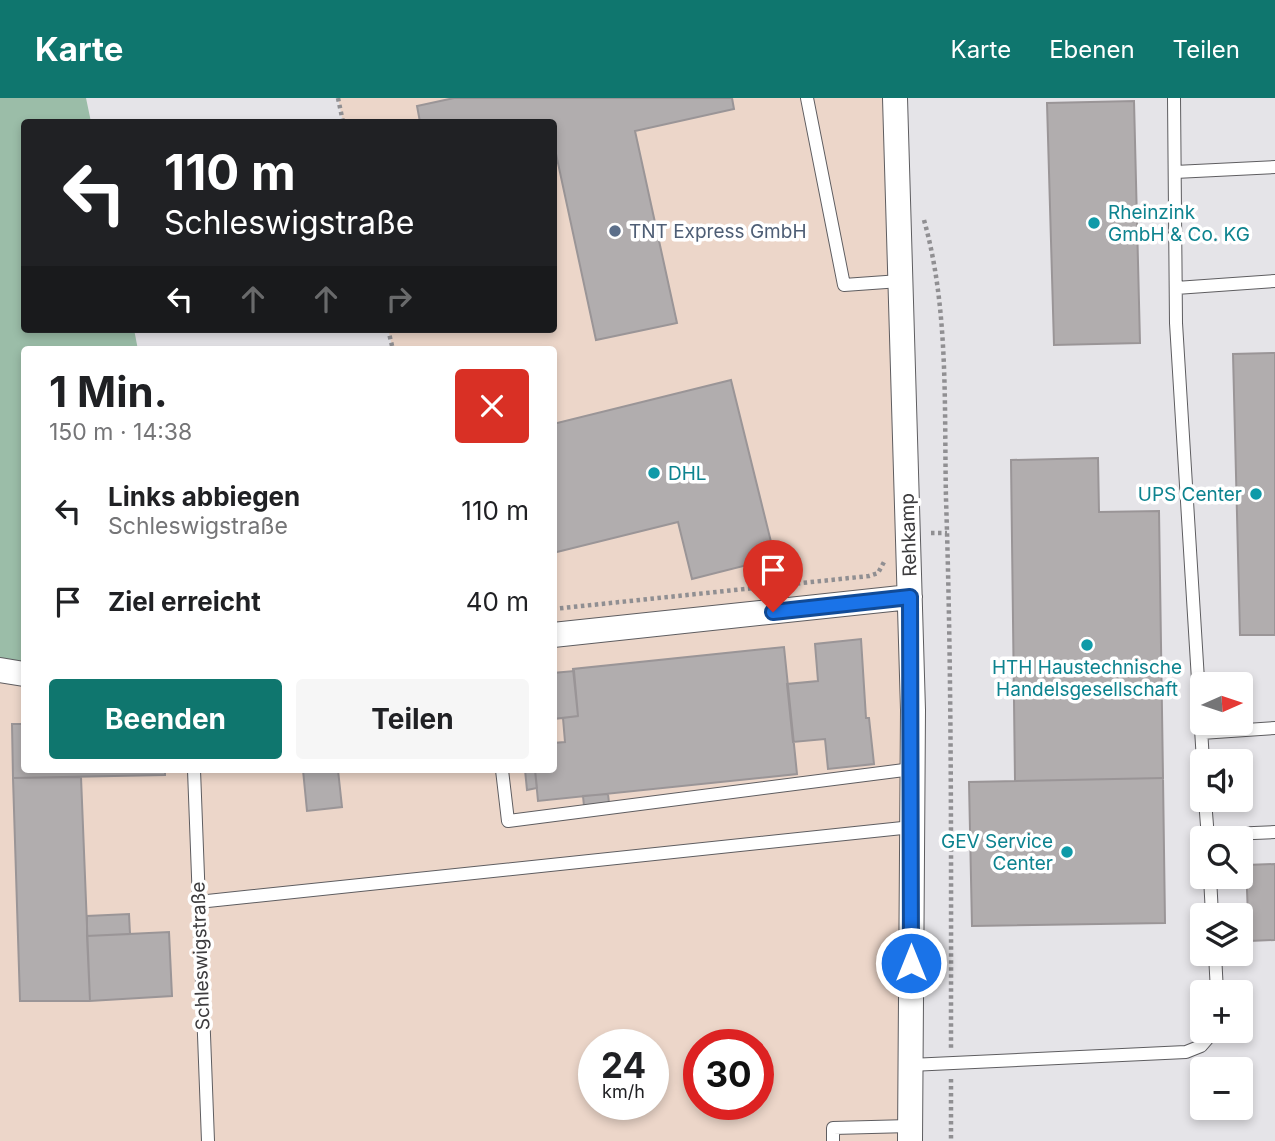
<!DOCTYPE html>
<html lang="de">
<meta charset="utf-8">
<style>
body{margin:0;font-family:Inter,sans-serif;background:#f6f6f6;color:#202124;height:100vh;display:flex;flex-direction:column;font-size:26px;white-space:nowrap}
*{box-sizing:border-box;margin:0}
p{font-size:23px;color:#757577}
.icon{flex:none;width:38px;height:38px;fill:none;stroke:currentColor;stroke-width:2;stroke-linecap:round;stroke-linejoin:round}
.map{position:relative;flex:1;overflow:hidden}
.panel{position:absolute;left:21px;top:248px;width:536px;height:427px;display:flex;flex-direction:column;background:#fff;border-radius:7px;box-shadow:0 4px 10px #0003}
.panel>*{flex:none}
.top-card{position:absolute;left:21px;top:21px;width:536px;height:214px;border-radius:7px;box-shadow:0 4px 10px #0003;background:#202124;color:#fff;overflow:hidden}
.needle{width:46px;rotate:87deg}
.controls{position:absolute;left:1190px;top:574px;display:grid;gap:14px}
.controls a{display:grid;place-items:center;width:63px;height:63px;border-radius:7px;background:#fff;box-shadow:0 4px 10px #0003;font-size:35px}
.speed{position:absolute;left:578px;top:931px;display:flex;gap:14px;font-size:35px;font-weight:700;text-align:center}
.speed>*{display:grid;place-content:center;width:91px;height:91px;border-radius:50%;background:#fff;box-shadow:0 4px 10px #0003;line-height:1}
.speed small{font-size:18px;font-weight:400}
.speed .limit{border:10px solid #d22;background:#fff;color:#111}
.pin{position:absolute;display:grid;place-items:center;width:60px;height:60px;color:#fff;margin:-72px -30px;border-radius:50% 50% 50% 0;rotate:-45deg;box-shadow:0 0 7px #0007}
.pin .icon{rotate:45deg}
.me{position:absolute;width:77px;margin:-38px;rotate:0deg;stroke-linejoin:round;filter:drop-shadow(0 0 5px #0008)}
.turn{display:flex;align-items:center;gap:24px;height:147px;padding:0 28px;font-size:32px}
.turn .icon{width:91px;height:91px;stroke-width:2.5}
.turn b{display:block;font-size:49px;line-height:60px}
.lanes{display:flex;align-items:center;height:66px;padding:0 28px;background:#0003;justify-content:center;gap:35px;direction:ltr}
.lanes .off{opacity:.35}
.round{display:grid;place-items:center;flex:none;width:74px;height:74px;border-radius:7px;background:#f6f6f6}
.summary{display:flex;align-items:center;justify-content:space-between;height:119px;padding:0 28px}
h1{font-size:42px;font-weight:700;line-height:52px}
.cta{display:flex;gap:14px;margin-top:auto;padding:14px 28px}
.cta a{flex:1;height:80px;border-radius:7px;background:#0f766e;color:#fff;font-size:28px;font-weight:700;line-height:80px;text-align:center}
.cta a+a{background:#f6f6f6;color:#202124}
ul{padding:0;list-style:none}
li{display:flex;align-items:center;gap:21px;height:91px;padding:0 28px}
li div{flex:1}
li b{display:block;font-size:26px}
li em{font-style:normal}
header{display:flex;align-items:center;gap:42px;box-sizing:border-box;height:98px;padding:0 35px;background:#0f766e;color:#fff}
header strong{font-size:33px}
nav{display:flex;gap:38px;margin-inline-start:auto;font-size:24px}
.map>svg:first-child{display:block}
.industrial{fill:#ecd6c9;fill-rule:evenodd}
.forest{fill:#9bbda8}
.building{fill:#b1adae;stroke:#9a9597;stroke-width:2}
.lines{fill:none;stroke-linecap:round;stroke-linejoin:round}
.service-casing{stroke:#5e5d60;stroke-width:14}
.minor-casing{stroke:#5e5d60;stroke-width:26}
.path{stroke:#908f92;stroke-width:4.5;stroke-dasharray:3.5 3.5;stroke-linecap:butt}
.service{stroke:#fff;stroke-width:12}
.minor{stroke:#fff;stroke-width:24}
.route-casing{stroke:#114b97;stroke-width:18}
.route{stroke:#1a73e8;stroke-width:12}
.culture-dot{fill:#0f9aa8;stroke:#fff;stroke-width:2.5}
.service-dot{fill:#5c6f8a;stroke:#fff;stroke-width:2.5}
.labels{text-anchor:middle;stroke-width:7;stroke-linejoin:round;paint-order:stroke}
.culture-label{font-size:19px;fill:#0d838f;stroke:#fff;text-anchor:start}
.service-label{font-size:19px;fill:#4e5e75;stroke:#fff;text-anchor:start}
.street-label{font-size:19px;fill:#3d3c3e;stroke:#fff}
</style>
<header>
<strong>Karte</strong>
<nav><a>Karte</a><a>Ebenen</a><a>Teilen</a></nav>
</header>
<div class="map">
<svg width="1275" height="1043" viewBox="0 0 1275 1043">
<rect width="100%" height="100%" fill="#e5e4e8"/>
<path class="industrial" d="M338 0H895L910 1043H0V572L24 576V672H553V252H393L388 231H553V24H343ZM593 947H653V1006H593ZM698 947H758V1006H698Z"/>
<path class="forest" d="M0 0H86L91 24H24V231H134L138 252H24V569L0 565Z"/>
<path class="building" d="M454 0H732L734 11 635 33 677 225 596 242 553 42V24H420L417 8Z
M1134 3 1140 245 1054 247 1047 5Z
M1275 255V537H1240L1233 256Z
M731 282 775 460 692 481 678 424 553 455V326Z
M1098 360 1099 414 1159 413 1163 680 1015 683 1011 362Z
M861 541 866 620H869L874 666 828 671 825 641 793 644 787 586 818 583 815 546Z
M784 549 797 676 538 703 535 672H553V645L565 644 563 620 578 618 573 571Z
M574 573 578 618 553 621V575Z
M12 626H24V672H165V677L13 680Z
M303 672H338L342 709 307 713Z
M525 672H535L537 690 527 692Z
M81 679 90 903H20L13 680Z
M1163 680 1165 825 972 828 969 684Z
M608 696 609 705 584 708 583 698Z
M1275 766V842L1249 843 1246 767Z
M129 816 130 836 87 838V818Z
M169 834 172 898 90 903 87 838Z"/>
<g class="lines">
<defs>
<path id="service" d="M807 0 844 187 900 183
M1174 0 1176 225 1203 663
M1175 74 1275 69
M1176 190 1275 183
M1201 635 1275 630
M194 672 208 1043
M502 672 508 723 912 671
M1205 702 1208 740
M1207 737 1275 734
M1210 779 1212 817
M198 804 912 729
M1215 856 1217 894
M910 967 1186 954 1201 948 1214 933
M833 1043V1030L910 1028"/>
<path id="minor" d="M895 0 913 612 910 1043
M553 537 910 499
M0 572 24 576"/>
</defs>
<use href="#service" class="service-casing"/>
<use href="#minor" class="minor-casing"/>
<path class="path" d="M338 0 343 24
M924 122C949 211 944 309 946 401 952 584 951 768 951 951
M388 231 393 252
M931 435H947
M553 511 869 478 878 475 884 464
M951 981V1043"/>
<use href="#service" class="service"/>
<use href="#minor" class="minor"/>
</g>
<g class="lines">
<defs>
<path id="route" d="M773 514 910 499 911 865"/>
</defs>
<use href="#route" class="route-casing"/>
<use href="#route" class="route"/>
</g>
<g class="culture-dot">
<circle cx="1094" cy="125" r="7"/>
<circle cx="654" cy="375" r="7"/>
<circle cx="1256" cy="396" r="7"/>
<circle cx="1087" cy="547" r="7"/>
<circle cx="1067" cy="754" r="7"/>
</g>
<circle class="service-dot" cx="615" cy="133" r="7"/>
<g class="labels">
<g class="culture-label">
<text x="1108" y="121">Rheinzink<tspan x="1108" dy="22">GmbH &amp; Co. KG</tspan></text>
<text x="668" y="382">DHL</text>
<text x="1242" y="403" text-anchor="end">UPS Center</text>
<text x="1087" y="576" text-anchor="middle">HTH Haustechnische<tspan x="1087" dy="22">Handelsgesellschaft</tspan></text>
<text x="1053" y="750" text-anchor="end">GEV Service<tspan x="1053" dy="22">Center</tspan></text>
</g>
<g class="service-label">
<text x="629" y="140">TNT Express GmbH</text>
</g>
<g class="street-label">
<text transform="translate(908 437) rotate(-92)" y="7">Rehkamp</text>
<text transform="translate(200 858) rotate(-92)" y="7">Schleswigstraße</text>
</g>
</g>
</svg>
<div class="controls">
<a><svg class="needle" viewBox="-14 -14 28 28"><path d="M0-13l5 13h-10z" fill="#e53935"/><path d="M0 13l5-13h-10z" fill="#757577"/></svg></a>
<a><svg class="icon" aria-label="sound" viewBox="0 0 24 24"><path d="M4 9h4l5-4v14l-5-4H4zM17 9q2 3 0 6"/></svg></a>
<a><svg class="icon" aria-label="search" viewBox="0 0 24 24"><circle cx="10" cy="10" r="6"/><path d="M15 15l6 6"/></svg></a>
<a><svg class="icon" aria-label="layers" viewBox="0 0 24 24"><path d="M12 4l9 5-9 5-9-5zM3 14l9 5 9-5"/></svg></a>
<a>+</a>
<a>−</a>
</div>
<div class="speed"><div>24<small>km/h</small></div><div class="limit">30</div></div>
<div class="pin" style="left:773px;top:514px;background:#d93025"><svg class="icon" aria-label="arrive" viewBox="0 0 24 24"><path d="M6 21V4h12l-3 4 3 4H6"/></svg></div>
<svg class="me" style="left:911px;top:865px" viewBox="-20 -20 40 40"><circle r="17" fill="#1a73e8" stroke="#fff" stroke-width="3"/><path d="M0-11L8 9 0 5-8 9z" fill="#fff"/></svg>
<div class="top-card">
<div class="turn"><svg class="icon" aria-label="left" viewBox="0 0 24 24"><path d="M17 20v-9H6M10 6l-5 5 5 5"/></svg><div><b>110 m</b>Schleswigstraße</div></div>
<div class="lanes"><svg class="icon" aria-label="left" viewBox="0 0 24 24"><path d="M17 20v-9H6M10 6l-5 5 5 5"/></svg><svg class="icon off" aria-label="ahead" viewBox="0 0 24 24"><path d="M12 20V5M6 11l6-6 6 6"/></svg><svg class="icon off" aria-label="ahead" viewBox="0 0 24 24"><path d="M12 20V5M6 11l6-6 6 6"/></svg><svg class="icon off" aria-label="right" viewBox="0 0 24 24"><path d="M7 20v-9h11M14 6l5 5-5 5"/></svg></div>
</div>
<section class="panel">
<div class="summary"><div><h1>1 Min.</h1><p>150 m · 14:38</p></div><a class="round" style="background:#d93025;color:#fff"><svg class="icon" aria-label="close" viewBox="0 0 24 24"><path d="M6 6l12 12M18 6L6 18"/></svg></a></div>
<ul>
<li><svg class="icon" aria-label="left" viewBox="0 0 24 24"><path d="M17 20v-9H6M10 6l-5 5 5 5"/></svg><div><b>Links abbiegen</b><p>Schleswigstraße</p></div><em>110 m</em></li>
<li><svg class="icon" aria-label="arrive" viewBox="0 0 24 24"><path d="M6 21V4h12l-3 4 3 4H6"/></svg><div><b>Ziel erreicht</b></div><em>40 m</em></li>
</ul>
<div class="cta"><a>Beenden</a><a>Teilen</a></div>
</section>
</div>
